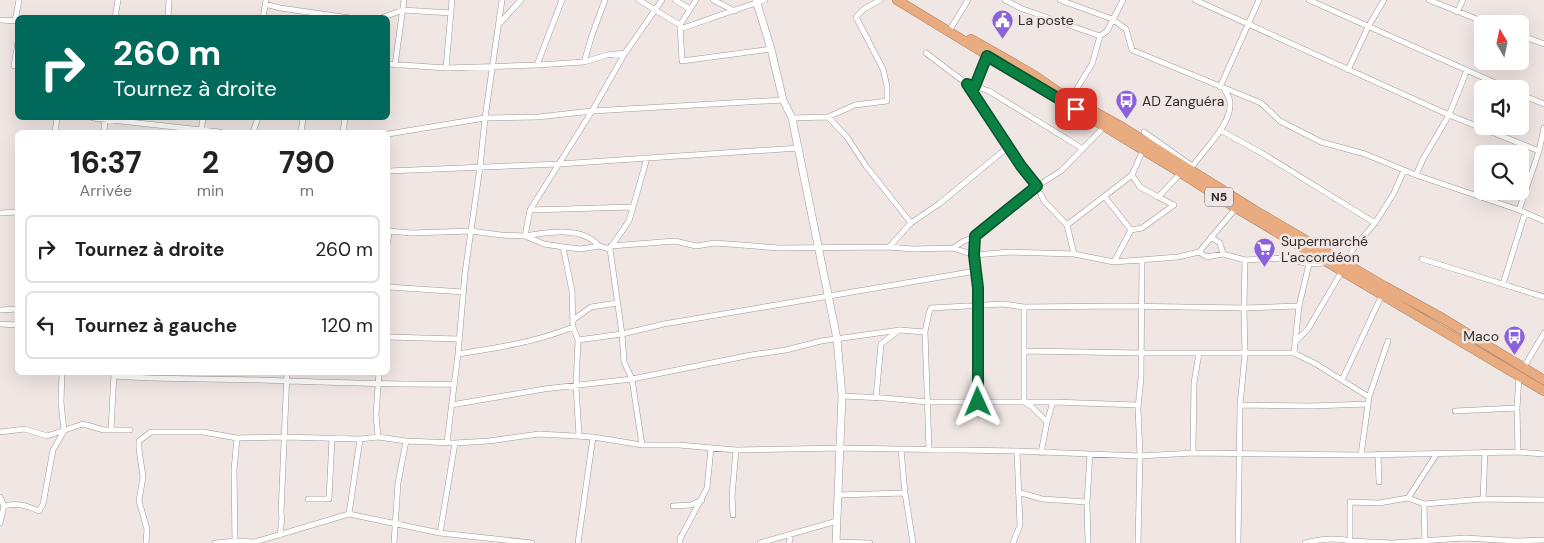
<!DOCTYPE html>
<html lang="fr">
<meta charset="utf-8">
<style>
body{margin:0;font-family:"DM Sans",sans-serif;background:#f6f6f6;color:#222;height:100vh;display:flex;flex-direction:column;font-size:19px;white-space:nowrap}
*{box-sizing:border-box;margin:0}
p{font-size:16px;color:#767676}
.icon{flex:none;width:28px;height:28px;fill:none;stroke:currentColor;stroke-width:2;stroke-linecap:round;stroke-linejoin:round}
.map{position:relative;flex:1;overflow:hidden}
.side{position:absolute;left:15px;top:130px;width:375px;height:245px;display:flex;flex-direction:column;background:#fff;border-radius:8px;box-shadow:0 5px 20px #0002}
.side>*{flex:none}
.guide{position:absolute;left:15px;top:15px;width:375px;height:105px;border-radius:8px;box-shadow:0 5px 20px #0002;background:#00695c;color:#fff;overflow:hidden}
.needle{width:32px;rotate:351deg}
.fabs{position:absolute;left:1474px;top:15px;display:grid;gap:10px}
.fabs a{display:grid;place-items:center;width:55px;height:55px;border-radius:8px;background:#fff;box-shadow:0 5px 20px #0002;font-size:25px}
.pin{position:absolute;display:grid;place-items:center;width:42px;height:42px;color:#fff;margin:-21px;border-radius:10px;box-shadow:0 2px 8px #0006}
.me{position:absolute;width:55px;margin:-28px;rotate:359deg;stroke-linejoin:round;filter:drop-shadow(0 0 4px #0008)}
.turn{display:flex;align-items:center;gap:18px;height:105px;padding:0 15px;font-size:22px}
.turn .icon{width:65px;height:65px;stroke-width:2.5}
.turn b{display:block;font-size:35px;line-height:42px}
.eta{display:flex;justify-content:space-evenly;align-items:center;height:85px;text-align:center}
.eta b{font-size:30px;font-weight:700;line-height:35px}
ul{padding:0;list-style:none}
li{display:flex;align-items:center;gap:15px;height:68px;margin:0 10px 8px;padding:0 5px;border:2px solid #e0e0e0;border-radius:8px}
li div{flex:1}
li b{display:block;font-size:19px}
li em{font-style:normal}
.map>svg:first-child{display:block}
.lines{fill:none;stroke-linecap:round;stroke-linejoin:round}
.street-casing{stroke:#a19795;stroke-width:6}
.secondary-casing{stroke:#a19795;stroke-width:8}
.highway-casing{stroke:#a98063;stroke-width:10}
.street{stroke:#fff;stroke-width:5}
.secondary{stroke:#fff;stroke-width:7}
.highway{stroke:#e9ac81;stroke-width:9}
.route-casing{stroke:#07532c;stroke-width:12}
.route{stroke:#0b8043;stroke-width:9}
.labels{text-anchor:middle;stroke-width:5;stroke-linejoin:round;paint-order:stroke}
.shield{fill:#f0e6e3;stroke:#6a6463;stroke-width:1}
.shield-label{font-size:12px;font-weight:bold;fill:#312d2c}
.poi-label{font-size:14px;fill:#312d2c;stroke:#f0e6e3;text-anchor:start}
</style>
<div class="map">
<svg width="1544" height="543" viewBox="0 0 1544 543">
<rect width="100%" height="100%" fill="#f0e6e3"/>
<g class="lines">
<defs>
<path id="street" d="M639 0 680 25 682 61 771 49
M675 0 690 9
M713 0 735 11
M1005 0 1020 8 1100 36
M1060 0 1112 19 1126 29 1132 50 1261 103 1280 121 1321 142 1365 154 1416 175 1519 210 1544 221
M1195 0 1449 115 1539 151
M1309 0 1509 89
M1429 0 1489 24
M265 4 280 8 350 18
M1457 12 1463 0
M115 18 118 0
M168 18 169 0
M263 18 266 0
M381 18 403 10 451 13
M0 20 17 21
M15 21 19 0
M500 23 521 0
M680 25 696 0
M951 28 968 0
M680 29C709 19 737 9 765 0
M1520 35 1544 44
M926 53 967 84 1021 166 1037 186 1044 201 1067 225 1074 254
M584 62 592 35 605 0
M388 64 446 68 537 65 584 62 607 55 625 53
M395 65 404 0
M537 65 562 0
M14 66 18 42
M446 68 452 0
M1348 70 1368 27 1384 0
M972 85 975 86 987 56
M975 86 989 91 1083 149
M1220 87 1259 0
M1520 94 1544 104
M1071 98 1092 64 1100 36 1107 31 1123 0
M828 117 847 137 866 166 911 223
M93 118 220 132
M792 118 828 117 855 105 887 101V86L883 69 856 17 864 9 880 0
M1220 130 1265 155 1375 223
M201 131 203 118
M55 132 57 118
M104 132 105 118
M253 132 258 118
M301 132 303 118
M343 132 345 118
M1144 132 1192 166
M388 134 485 118 502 0
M1190 170C1201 152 1232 125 1230 103 1230 97 1226 94 1224 88
M388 171 559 164 799 148
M1132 175 1140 187 1158 197
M1416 175 1423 159 1449 115 1467 70
M1105 197 1131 230
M530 210 632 207
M1519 210 1539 151 1544 128
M0 213 18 212
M1067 225 1132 175 1143 150
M388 231 412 233 471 231 501 235 525 236 544 244 563 247 581 249 599 246 610 249 622 334 624 362 632 379 642 445
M1211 237 1220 243 1223 254
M388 241 389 231
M599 246C583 226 547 232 525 236L530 210 592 111 625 53 662 0
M611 246 675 241 696 246 715 243 779 248 889 247 913 249 953 248 974 255 1011 252 1074 254 1114 262 1178 257 1199 252 1207 257 1223 254 1245 260
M563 247 572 291 573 327 578 340 576 386 579 436
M611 247 629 221 647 158
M889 247 911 223 939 204 1008 147
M953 248 964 241 975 237
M1199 252 1236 208
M1422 259 1544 297
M1114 262 1131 230 1142 228 1174 205 1158 197 1181 173
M1347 264 1353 249 1375 223 1394 193 1404 170
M1503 284 1525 213
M388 287 464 292
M1024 307V402L1031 406 1047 422 1041 453
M0 310 18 309
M573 320 591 307 617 303
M0 324 18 325
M388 337 459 339
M578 340 622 334 664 324 976 271
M1295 342 1308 329 1342 271
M1025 351 1141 353H1294L1316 364 1369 397
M1294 353 1299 306 1309 264
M458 354C497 348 536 342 573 327
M1524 367 1544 333
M114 376C163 380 210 378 259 380 324 382 388 385 454 384
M1342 380 1382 295
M842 396 884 398 928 402H1053
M876 398 881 344 899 330
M978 401V287L974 255 975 237 1037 186 1061 171 1105 126
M451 405 544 389 632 379 751 355 786 350 821 341 900 330 925 332
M1240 405 1311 406 1368 404
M1455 411 1517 408
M1047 422 1053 402 1138 405
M111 430 114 373
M0 432 25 429 47 436 83 424 104 430H130
M378 437 376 415 379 372
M447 442 458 354 465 273 480 167 485 118 538 117 592 111 783 100
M929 450 925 332 929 313 931 308 1003 304 1024 307 1122 306 1244 308 1299 306
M1518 452 1517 408 1519 376
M1193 453 1194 383 1199 353
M1378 454 1379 482
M1361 455 1369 397 1388 341
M1018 492 1042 499 1087 502
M905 493 913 543
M838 495 905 493 901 450
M0 497 4 506 0 523
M1408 498 1424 504 1483 499 1544 500
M308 499H329L332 438
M1483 499 1485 452
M1424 504 1425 543
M4 506C17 502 27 506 39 511L43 504 53 450 64 431 61 402 62 372
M673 506 691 505 702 500
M349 514 360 439
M733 515 732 496 736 450
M440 533 455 443
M280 535 282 518 281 513 287 372
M1350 541 1392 543 1465 538 1516 541 1544 540
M235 542 234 470 237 438
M836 542 870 543
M146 543 147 529 139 501 143 477 139 449V441L151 432H203L237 438 284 437 360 439 378 437 406 441 455 443 489 441 539 434 593 437 642 445H679L736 450 841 448 1017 451 1140 456 1193 453 1361 455 1518 452 1544 454
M215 543 235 541 255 542 349 514 440 533 532 543
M394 543 398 483 406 441
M578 543 593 437
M680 543V539L707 488 711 448
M760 543 837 521
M789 543 791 534
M1013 543 1020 525 1017 451
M1088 543 1087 502 1090 454
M1138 543 1140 456 1138 408 1141 378 1142 260
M1238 543 1240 405 1245 354 1244 308 1245 260 1284 258 1309 264 1326 263
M1305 543C1320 539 1334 537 1350 541V502L1379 503 1408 498 1436 455"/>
<path id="secondary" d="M756 0 771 49 783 100 792 118 837 339 842 396 836 543"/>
<path id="highway" d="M897 0 1181 173 1236 208 1544 391
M971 39 1034 75 1060 93 1122 127 1256 211 1384 286 1442 318 1544 380"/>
</defs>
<use href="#street" class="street-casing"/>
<use href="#secondary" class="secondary-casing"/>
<use href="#highway" class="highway-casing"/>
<use href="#street" class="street"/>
<use href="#secondary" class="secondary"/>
<use href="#highway" class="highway"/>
</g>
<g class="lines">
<defs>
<path id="route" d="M978 402V288L974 255 975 236 1037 186 1021 166 967 84 975 86 987 56 1076 109"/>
</defs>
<use href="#route" class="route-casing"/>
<use href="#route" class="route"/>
</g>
<defs>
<symbol id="civic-pin" viewBox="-11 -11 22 30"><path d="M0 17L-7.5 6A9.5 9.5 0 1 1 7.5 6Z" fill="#8c62dc" stroke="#f0e6e3"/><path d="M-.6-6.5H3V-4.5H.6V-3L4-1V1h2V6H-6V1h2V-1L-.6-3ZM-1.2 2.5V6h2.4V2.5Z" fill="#fff"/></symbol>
<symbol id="bus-pin" viewBox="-11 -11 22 30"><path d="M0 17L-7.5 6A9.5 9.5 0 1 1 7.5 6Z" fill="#8c62dc" stroke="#f0e6e3"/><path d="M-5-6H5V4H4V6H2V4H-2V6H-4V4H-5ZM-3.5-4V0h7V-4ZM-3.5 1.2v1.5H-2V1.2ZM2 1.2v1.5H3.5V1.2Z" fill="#fff"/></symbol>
<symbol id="supermarket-pin" viewBox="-11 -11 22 30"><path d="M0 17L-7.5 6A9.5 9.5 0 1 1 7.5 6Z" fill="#8c62dc" stroke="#f0e6e3"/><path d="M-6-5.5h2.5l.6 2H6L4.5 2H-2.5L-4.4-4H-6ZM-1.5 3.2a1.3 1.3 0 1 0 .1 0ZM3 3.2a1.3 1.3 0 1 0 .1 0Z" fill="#fff"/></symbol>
</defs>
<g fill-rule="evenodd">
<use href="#civic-pin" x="990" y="8" width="25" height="34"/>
<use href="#bus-pin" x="1114" y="88" width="25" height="34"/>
<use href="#supermarket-pin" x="1252" y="236" width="25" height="34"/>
<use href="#bus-pin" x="1502" y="324" width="25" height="34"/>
</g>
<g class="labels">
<rect class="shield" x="1205" y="187.5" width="28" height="19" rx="4"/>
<g class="shield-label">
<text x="1219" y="201">N5</text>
</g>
<g class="poi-label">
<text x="1018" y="25">La poste</text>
<text x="1142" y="106">AD Zanguéra</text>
<text x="1281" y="246">Supermarché<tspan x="1281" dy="16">L'accordéon</tspan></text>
<text x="1499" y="341" text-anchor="end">Maco</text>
</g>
</g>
</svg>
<div class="fabs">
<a><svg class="needle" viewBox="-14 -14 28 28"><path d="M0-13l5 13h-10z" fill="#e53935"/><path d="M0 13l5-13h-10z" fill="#767676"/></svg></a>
<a><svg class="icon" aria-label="sound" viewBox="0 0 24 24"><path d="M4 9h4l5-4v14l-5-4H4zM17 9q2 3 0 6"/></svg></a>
<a><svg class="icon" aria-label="search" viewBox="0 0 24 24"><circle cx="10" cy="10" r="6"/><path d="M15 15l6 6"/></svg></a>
</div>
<div class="pin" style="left:1076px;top:109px;background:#d93025"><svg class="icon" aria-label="arrive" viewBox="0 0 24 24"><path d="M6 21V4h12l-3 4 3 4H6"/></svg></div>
<svg class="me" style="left:978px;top:402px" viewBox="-20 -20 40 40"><path d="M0-17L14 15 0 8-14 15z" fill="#0b8043" stroke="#fff" stroke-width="4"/></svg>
<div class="guide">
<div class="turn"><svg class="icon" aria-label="right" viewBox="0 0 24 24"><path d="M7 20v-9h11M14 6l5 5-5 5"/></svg><div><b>260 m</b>Tournez à droite</div></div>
</div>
<section class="side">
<div class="eta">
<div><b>16:37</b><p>Arrivée</p></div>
<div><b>2</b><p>min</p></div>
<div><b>790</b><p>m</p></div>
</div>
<ul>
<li><svg class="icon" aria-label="right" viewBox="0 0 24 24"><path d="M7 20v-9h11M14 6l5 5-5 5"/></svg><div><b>Tournez à droite</b></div><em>260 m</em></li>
<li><svg class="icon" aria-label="left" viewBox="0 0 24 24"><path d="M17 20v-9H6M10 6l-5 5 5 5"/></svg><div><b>Tournez à gauche</b></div><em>120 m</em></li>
</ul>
</section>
</div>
